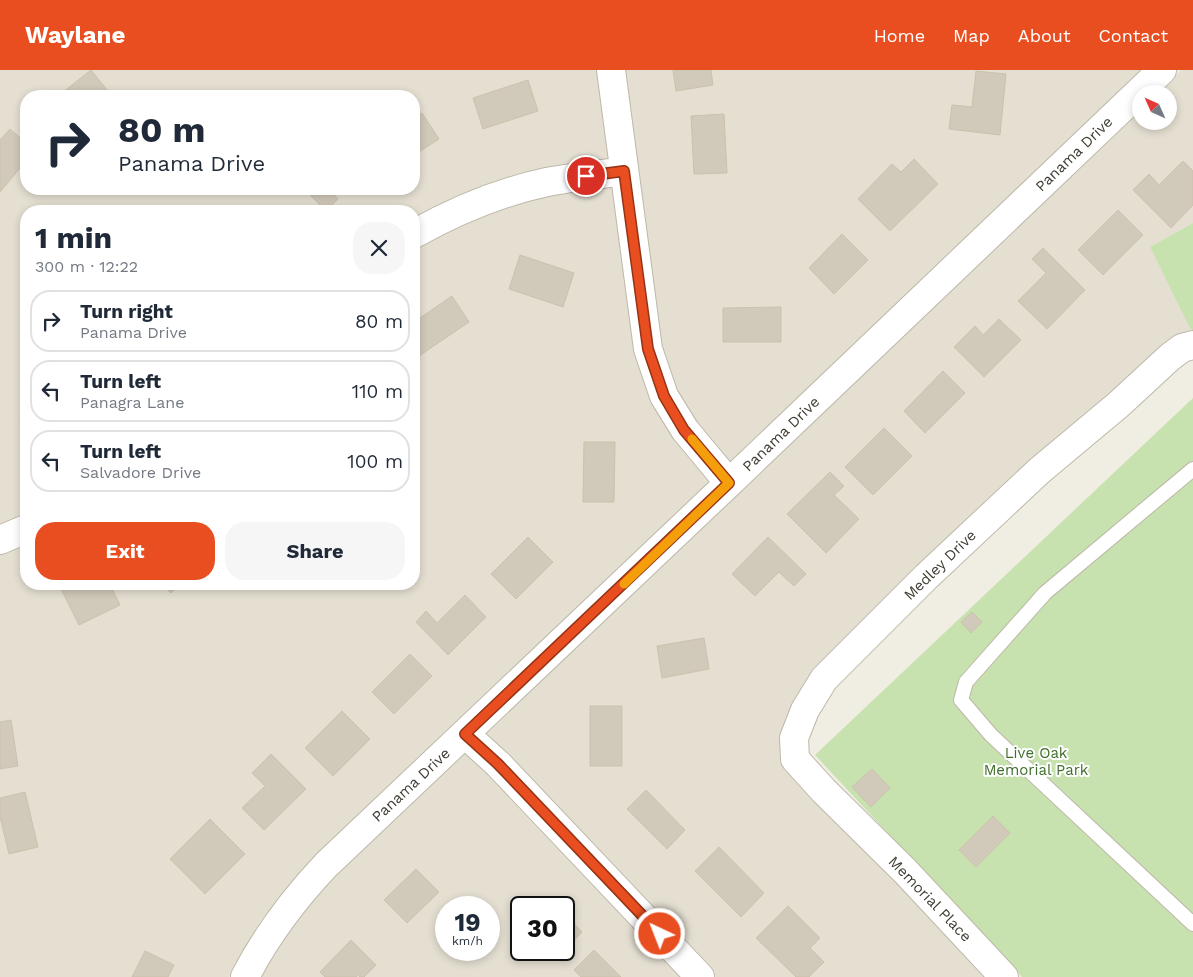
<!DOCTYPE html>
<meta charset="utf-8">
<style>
body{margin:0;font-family:"Work Sans",sans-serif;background:#f6f6f7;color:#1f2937;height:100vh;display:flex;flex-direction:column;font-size:19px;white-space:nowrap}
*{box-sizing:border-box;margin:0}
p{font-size:16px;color:#747a83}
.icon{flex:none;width:28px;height:28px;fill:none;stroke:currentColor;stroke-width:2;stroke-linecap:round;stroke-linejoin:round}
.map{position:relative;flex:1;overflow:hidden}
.panel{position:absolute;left:20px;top:135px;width:400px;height:385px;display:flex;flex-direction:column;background:#fff;border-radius:20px;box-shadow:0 2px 8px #0003}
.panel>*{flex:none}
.guide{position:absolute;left:20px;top:20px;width:400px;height:105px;border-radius:20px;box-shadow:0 2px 8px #0003;background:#fff;color:#1f2937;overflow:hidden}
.needle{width:32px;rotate:315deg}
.buttons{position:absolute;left:1132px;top:15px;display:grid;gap:10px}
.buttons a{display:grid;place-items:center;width:45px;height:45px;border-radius:50%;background:#fff;box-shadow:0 2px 8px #0003;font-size:25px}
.speed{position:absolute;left:435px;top:826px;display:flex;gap:10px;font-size:25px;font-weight:700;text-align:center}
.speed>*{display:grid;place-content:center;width:65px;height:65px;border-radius:50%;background:#fff;box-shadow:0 2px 8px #0003;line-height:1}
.speed small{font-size:12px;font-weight:400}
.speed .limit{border:2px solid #111;border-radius:8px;background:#fff;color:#111}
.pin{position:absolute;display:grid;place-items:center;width:42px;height:42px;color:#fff;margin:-21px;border:2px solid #fff;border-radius:50%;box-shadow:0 1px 5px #0007}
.me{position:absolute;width:55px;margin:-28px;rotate:317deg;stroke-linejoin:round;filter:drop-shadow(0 0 4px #0008)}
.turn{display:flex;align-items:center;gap:18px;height:105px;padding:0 15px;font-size:22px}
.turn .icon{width:65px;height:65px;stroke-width:2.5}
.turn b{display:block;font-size:35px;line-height:42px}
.round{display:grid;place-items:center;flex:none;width:52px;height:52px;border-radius:20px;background:#f6f6f7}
.summary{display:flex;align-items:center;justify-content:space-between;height:85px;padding:0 15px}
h1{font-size:30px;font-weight:700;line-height:38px}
.action{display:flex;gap:10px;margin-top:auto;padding:10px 15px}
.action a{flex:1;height:58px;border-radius:20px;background:#e94e20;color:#fff;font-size:20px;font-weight:700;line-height:58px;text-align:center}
.action a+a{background:#f6f6f7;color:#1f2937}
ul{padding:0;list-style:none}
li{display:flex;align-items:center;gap:15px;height:62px;margin:0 10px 8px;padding:0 5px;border:2px solid #e0e1e3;border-radius:20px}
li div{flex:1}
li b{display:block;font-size:19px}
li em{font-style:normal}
header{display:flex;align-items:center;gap:30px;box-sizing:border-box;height:70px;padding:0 25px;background:#e94e20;color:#fff}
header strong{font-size:24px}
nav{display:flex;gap:28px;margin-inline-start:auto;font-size:18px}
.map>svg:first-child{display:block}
.residential{fill:#e4dfd1;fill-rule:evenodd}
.green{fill:#c7e2ae}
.building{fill:#d1c9b9;stroke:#cbc1ad}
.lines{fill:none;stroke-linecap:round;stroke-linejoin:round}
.service-casing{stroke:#bdb8a9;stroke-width:16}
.minor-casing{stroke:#bdb8a9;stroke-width:30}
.service{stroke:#fff;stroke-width:14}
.minor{stroke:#fff;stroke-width:28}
.route-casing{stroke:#973315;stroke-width:12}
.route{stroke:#e94e20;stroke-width:9}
.slow{stroke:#f59e0b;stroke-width:9}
.labels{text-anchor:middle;stroke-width:4;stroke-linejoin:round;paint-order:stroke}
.street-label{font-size:15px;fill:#413d34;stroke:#fff}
.park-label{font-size:15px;fill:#406e2c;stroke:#fff}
</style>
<header>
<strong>Waylane</strong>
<nav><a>Home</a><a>Map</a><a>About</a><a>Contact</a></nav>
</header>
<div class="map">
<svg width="1193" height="907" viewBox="0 0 1193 907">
<rect width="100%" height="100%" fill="#f0ede3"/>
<path class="residential" d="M0 0H598L610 90 414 149V141H26V445L0 456ZM26 26H414V119H26Z
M623 0H1142L729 395 695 354 676 323 660 277Z
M1181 0H1193V153L1150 177 1192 259 782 662 897 810 988 907H716L506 686 483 665 747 416 1141 38V51H1169V24H1156Z
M613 115 631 256 712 411 317 785 297 806 262 849 229 907H0V484L26 473V514H414V180L467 152 526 131 553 124Z
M467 681 684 907H259L283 866 317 824 336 804ZM446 838H489V880H446ZM521 838H564V880H521Z"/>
<path class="green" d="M1193 153V261L1190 258 1150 177Z
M1193 328V907H1022L815 685Z"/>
<path class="building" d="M91 0 111 25 109 26H58Z
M673 0H711L713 15 676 21Z
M976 1 1006 4 1000 65 949 59 952 35 972 37Z
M528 10 538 41 483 59 473 28Z
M422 43 439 69 414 85V48Z
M724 44 727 103 694 104 691 46Z
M10 59 26 73V91L0 122V70Z
M914 89 938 114 890 161 858 129 892 94 901 102Z
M1183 91 1193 101V135L1171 158 1133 120 1149 104 1159 115Z
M304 119H337L333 123 338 129 326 141Z
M1118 140 1143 165 1103 205 1078 180Z
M842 164 868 190 834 224 809 198Z
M1043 178 1085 220 1047 259 1018 231 1046 203 1032 189Z
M520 185 574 203 563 237 509 219Z
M452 226 469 252 419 286 414 278V252Z
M781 237V272H723V238Z
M999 249 1021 270 984 307 954 277 975 256 983 265Z
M943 301 965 323 925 363 904 341Z
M26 347V360L20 353Z
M884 358 912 386 873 425 845 397Z
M584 372H615L614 432H583Z
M830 402 844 416 834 425 859 449 826 483 787 444Z
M528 467 553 492 516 529 491 504Z
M768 467 806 504 794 516 779 502 755 526 732 504Z
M73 514H110L120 535 79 555 61 519Z
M162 514H180L171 523Z
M465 525 486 547 448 585 416 552 426 541 437 553Z
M972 542 982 552 971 563 961 552Z
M704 568 709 599 662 608 657 576Z
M410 584 432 606 394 644 372 622Z
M590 636H622V696H590Z
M342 641 370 669 333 706 305 678Z
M11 650 18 696 0 699V652Z
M271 684 306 719 264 760 242 738 265 716 252 703Z
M872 699 890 718 871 737 852 717Z
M646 720 685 760 667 779 627 739Z
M25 722 38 777 9 784 0 747V728Z
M993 746 1010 763 976 797 959 780Z
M210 749 245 784 205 824 170 789Z
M719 777 764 823 741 847 695 801Z
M416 799 439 822 407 853 384 830Z
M549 828 558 838H540Z
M788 836 820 868 810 878 824 892 809 907H796L756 868Z
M564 843 582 862 554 891 543 880H564Z
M351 870 376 895 364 907H360L358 905 356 907H325L320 902Z
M594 880 621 907H581L574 900Z
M145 881 174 895 168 907H132Z"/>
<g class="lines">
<defs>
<path id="service" d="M1193 399 1045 523 966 612 961 630 991 665 1193 854"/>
<path id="minor" d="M611 0 648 279 664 326 685 360 729 413
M414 164C455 141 500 122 547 112 572 107 598 105 624 101
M0 470 26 459
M465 664 498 694 700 907
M245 907C267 864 293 830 326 795L729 413 1162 0
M1004 907 905 801 824 721 795 689 794 668 805 640 824 609 926 507 1039 401 1118 335 1170 287 1182 278 1193 275"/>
</defs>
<use href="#service" class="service-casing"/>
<use href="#minor" class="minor-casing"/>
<use href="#service" class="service"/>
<use href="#minor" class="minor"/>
</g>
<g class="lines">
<defs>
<path id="route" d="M586 106 624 101 648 279 664 326 684 360 729 413 465 664 498 694 660 864"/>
</defs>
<use href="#route" class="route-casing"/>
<use href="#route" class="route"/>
<path class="slow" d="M624 514 729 413 692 369"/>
</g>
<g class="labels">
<g class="street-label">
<text transform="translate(1074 84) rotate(-44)" y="5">Panama Drive</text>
<text transform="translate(781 364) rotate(-44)" y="5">Panama Drive</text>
<text transform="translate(940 495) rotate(-44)" y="5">Medley Drive</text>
<text transform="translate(411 715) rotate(-43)" y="5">Panama Drive</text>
<text transform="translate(930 829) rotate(46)" y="5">Memorial Place</text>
</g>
<g class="park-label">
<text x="1036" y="688">Live Oak<tspan x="1036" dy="17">Memorial Park</tspan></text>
</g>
</g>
</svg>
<div class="buttons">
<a><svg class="needle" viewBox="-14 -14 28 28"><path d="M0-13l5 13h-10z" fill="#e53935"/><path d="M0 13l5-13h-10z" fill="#747a83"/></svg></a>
</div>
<div class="speed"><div>19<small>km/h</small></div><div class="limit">30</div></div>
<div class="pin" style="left:586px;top:106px;background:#d93025"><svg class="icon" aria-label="arrive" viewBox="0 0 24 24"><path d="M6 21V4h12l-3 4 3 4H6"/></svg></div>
<svg class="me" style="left:660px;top:864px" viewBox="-20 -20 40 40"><circle r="17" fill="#e94e20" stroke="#fff" stroke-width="3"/><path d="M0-11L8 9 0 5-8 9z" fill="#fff"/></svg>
<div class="guide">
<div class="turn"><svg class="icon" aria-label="right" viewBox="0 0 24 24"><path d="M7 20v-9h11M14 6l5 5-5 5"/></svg><div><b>80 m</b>Panama Drive</div></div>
</div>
<section class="panel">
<div class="summary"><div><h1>1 min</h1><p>300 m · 12:22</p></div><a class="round"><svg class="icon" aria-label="close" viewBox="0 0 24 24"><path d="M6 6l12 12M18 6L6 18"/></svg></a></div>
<ul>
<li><svg class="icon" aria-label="right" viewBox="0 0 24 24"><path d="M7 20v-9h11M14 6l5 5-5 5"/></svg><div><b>Turn right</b><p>Panama Drive</p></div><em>80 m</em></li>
<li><svg class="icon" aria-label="left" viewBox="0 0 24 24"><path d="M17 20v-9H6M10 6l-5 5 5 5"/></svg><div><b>Turn left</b><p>Panagra Lane</p></div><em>110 m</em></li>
<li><svg class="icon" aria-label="left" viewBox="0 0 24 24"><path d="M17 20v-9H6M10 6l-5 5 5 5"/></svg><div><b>Turn left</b><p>Salvadore Drive</p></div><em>100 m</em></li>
</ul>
<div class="action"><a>Exit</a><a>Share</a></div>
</section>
</div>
